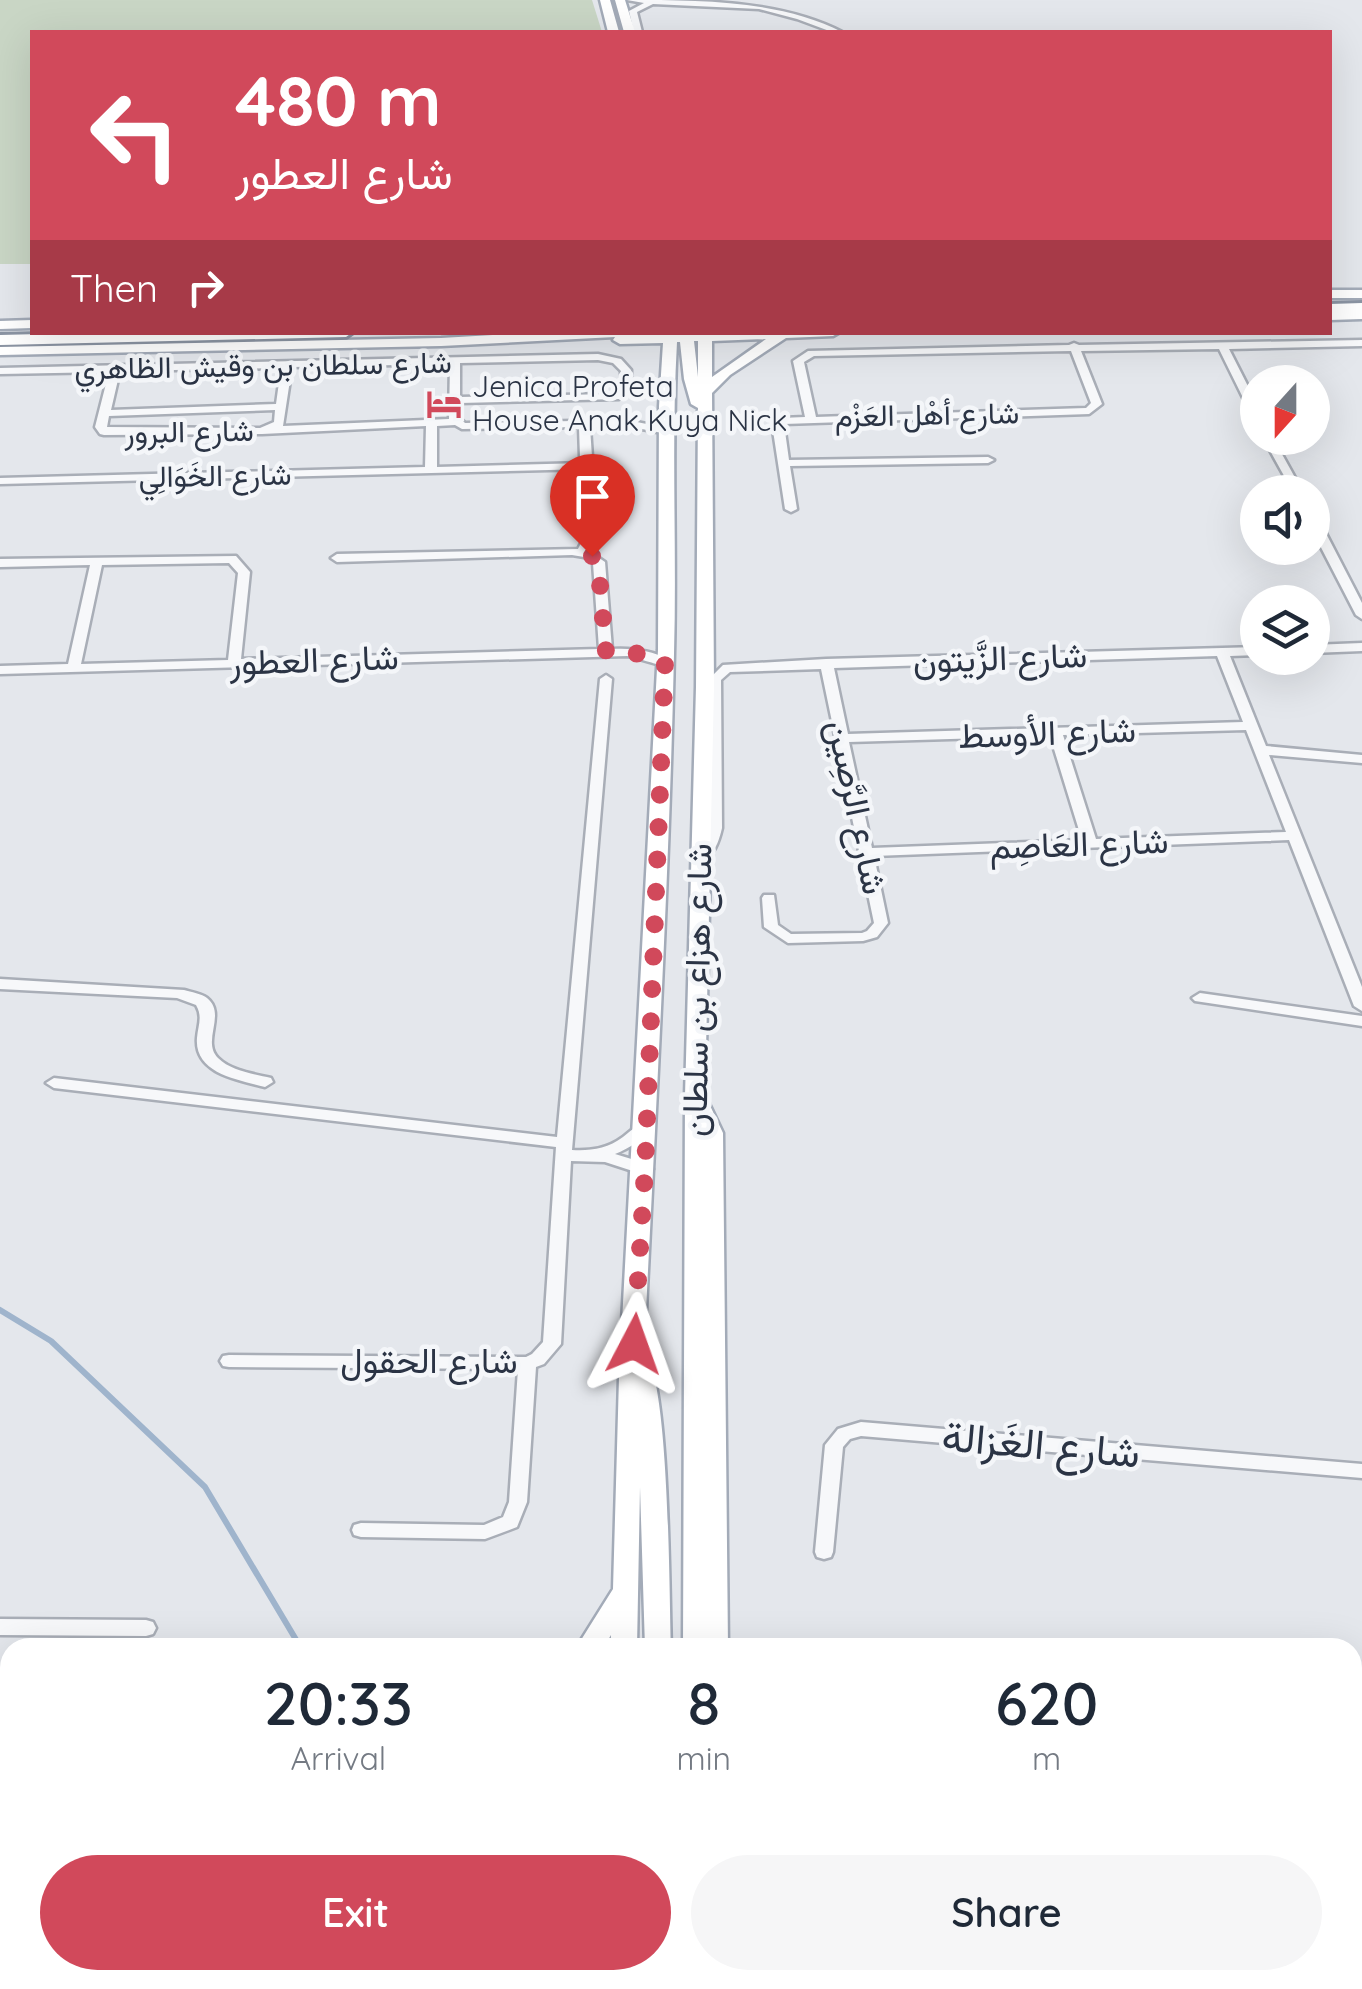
<!DOCTYPE html>
<meta charset="utf-8">
<style>
body{margin:0;font-family:Quicksand,Vazirmatn,sans-serif;background:#f6f6f7;color:#1f2937;height:100vh;display:flex;flex-direction:column;font-size:38px;white-space:nowrap}
*{box-sizing:border-box;margin:0}
p{font-size:32px;color:#747a83}
.icon{flex:none;width:55px;height:55px;fill:none;stroke:currentColor;stroke-width:2;stroke-linecap:round;stroke-linejoin:round}
.map{position:relative;flex:1;overflow:hidden}
.panel{position:absolute;left:0px;top:1638px;width:1362px;height:352px;display:flex;flex-direction:column;background:#fff;border-radius:30px 30px 0 0;box-shadow:0 10px 40px #0002}
.panel>*{flex:none}
.top-card{position:absolute;left:30px;top:30px;width:1302px;height:305px;border-radius:0px;box-shadow:0 10px 40px #0002;background:#d1495b;color:#fff;overflow:hidden}
.needle{width:65px;rotate:201deg}
.tools{position:absolute;left:1240px;top:365px;display:grid;gap:20px}
.tools a{display:grid;place-items:center;width:90px;height:90px;border-radius:50%;background:#fff;box-shadow:0 10px 40px #0002;font-size:50px}
.pin{position:absolute;display:grid;place-items:center;width:85px;height:85px;color:#fff;margin:-102px -42px;border-radius:50% 50% 50% 0;rotate:-45deg;box-shadow:0 0 10px #0007}
.pin .icon{rotate:45deg}
.me{position:absolute;width:110px;margin:-55px;rotate:4deg;stroke-linejoin:round;filter:drop-shadow(0 0 8px #0008)}
.turn{display:flex;align-items:center;gap:35px;height:210px;padding:0 40px;font-size:45px}
.turn .icon{width:130px;height:130px;stroke-width:2.5}
.turn b{display:block;font-size:70px;line-height:85px}
.then{display:flex;align-items:center;height:95px;padding:0 40px;background:#0003;gap:20px;font-size:38px}
.eta{display:flex;justify-content:space-evenly;align-items:center;height:170px;text-align:center}
.eta b{font-size:60px;font-weight:600;line-height:70px}
.cta{display:flex;gap:20px;margin-top:auto;padding:20px 40px}
.cta a{flex:1;height:115px;border-radius:60px;background:#d1495b;color:#fff;font-size:40px;font-weight:600;line-height:115px;text-align:center}
.cta a+a{background:#f6f6f7;color:#1f2937}
.map>svg:first-child{display:block}
.green{fill:#c9d6c5}
.lines{fill:none;stroke-linecap:round;stroke-linejoin:round}
.stream{stroke:#9fb4cc;stroke-width:6}
.minor-casing{stroke:#a9aeb7;stroke-width:5}
.major-casing{stroke:#a3abb8;stroke-width:5}
.highway-casing{stroke:#8b94a3;stroke-width:6}
.minor{fill:#f7f8fa;fill-rule:evenodd}
.major{fill:#fff;fill-rule:evenodd}
.highway{fill:#fff;fill-rule:evenodd}
.route{stroke:#d1495b;stroke-width:18;stroke-dasharray:0 32.4}
.labels{text-anchor:middle;stroke-width:9;stroke-linejoin:round;paint-order:stroke}
.far-street-label{font-size:30px;fill:#2b3445;stroke:#f4f6f9}
.far-poi-label{font-size:30px;fill:#2b3445;stroke:#f4f6f9;text-anchor:start}
.street-label{font-size:35px;fill:#2b3445;stroke:#f4f6f9}
.near-street-label{font-size:42px;fill:#2b3445;stroke:#f4f6f9}
</style>
<div class="map">
<svg width="1362" height="1989" viewBox="0 0 1362 1989">
<rect width="100%" height="100%" fill="#e4e7ec"/>
<path class="green" d="M0 0H592L602 32H32V264H0Z"/>
<g class="lines">
<path class="stream" d="M0 1310 51 1341 205 1487 301 1648
M362 1980 371 1989"/>
<defs>
<path id="minor" d="M627 0C697 0 780 0 842 32H832L797 19 759 9 653 4 637 12 642 32H634L629 11 644 3Z
M1362 340V346L1229 349 1258 406V421L1253 418 1219 349 1081 351 1102 404 1089 414 784 424 789 460 988 457 994 460 988 463 790 466 797 509 791 512 785 509 772 424 781 418 805 417 793 361 808 351 1069 345 1074 343 1079 345ZM1071 351 1091 403 1086 408 816 417 804 362 814 356Z
M598 354 621 359 631 370V390L619 399 460 403 459 417 465 423 627 420 671 429V433L667 434 627 426 590 427 592 457 608 476 612 494 605 519 589 551 605 562 612 649C632 648 652 650 669 660V666C662 667 639 658 627 656L0 674V666L68 664 90 565 0 567V559L236 556 250 572 241 659 599 649 593 563 584 557 572 555 337 562 331 558 337 554 578 549C590 525 611 494 590 469L0 484V478L425 467 426 426 262 434 104 435 100 434 95 427 109 372 0 374V368ZM598 360 613 363 621 371V389L613 394 460 397V363ZM450 364 449 419 283 426 292 367ZM281 368 276 404 111 410 120 371ZM275 410 274 422 260 428 107 427 109 416ZM455 425 462 429 579 427 580 457 585 463 437 467V426ZM229 563 238 573 228 660 81 664 102 565Z
M1263 438H1273L1303 492H1293Z
M1312 515 1318 518 1362 603V619L1356 615 1312 530Z
M1362 643V651L1312 653V645Z
M1258 647V655L1230 656 1266 746 1362 755V763L1269 755 1362 987V1011L1354 1006 1289 840 874 856 888 923 877 937 863 941 788 943 764 927 762 898 764 895H774L778 925 791 934 862 933 867 931 874 923 821 669 730 672 721 680 722 828C719 841 714 857 700 862L693 858 704 843 708 828 709 679 723 665 826 659ZM1217 656 1243 722 848 734 834 668ZM1246 730 1286 832 1096 839 1063 735ZM1050 736 1082 840 872 848 849 742Z
M606 675 612 679 572 1150C590 1151 607 1149 623 1137 630 1132 635 1126 644 1122L652 1127C642 1140 630 1148 615 1154L651 1165 653 1169 651 1173 645 1175 605 1162 571 1161 561 1344 544 1364 536 1367 527 1502 517 1527 485 1539 361 1537 354 1535 352 1530 354 1525 361 1523 484 1525 503 1517 509 1502 518 1369 229 1367 223 1366 220 1361 223 1356 229 1355 526 1357 532 1354 543 1342 556 1147 54 1088 46 1083 54 1078 557 1137 600 679Z
M0 979 184 990C191 992 202 994 207 998 227 1014 201 1041 218 1058 231 1071 254 1074 271 1078L273 1082 265 1087C239 1080 194 1074 197 1038 198 1025 203 1017 196 1005L177 998 0 989Z
M1200 993 1362 1016V1026L1195 1001 1192 998Z
M861 1422 1362 1464V1478L861 1436 850 1439 843 1447 833 1552 831 1557 824 1559 817 1557 815 1552 825 1445 838 1429Z
M0 1619 146 1620 153 1622 156 1628 153 1634 146 1636 0 1635Z"/>
<path id="major" d="M600 0H610L619 32H608Z
M615 0H625L635 32H624Z
M1330 290H1362V298H1330Z
M1362 311V319L1330 320V312Z
M32 320V328L0 329V321Z
M542 332H638L634 335 840 332 833 336 786 338 730 375 712 393 714 687 705 1095 723 1133 728 1648H683L685 1096 696 687 698 408 691 404 684 379 680 342H677C671 446 677 550 674 654 669 887 655 1120 644 1353 670 1376 669 1601 671 1648H645L640 1487 637 1648H611V1635L603 1648H576L613 1589 619 1378 658 650 659 406 663 343 620 344 613 340 615 337 441 346 0 355V347L441 338ZM766 339 712 377V341ZM694 341H698V377Z
M0 1738H10V1760H0Z
M1352 1747H1362V1771H1352Z
M0 1770H10V1794H0Z
M0 1796H10V1820H0Z
M1352 1803H1362V1827H1352Z
M0 1830 10 1834V1936L0 1940Z
M598 1980H628L627 1989H597Z
M640 1980H670V1989H640Z
M694 1980H724L721 1989H691Z"/>
<path id="highway" d="M1362 303V313L1330 314V304Z
M122 332H353L346 337 0 345V335Z"/>
</defs>
<use href="#minor" class="minor-casing"/>
<use href="#major" class="major-casing"/>
<use href="#highway" class="highway-casing"/>
<use href="#minor" class="minor"/>
<use href="#major" class="major"/>
<use href="#highway" class="highway"/>
</g>
<g class="lines">
<path class="route" d="M592 556 598 562 606 652 645 654 665 663 645 1170 634 1344"/>
</g>
<defs>
<symbol id="hotel-bare" viewBox="-9 -9 18 18"><path d="M-6-4.5h1.5V1H6V5H4.5V3h-9V5H-6ZM-4 0a1.8 1.8 0 1 1 3.6 0ZM.5 0V-2.5h3Q6-2.5 6 0Z" fill="#d1495b" stroke="#f4f6f9" stroke-width="2.5" paint-order="stroke"/></symbol>
</defs>
<g fill-rule="evenodd">
<use href="#hotel-bare" x="419" y="379" width="50" height="50"/>
</g>
<g class="labels">
<g class="far-street-label">
<text transform="translate(263 366) rotate(-1)" y="10">شارع سلطان بن وقيش الظاهري</text>
<text transform="translate(927 415) rotate(-1)" y="10">شارع أهْل العَزْم</text>
<text transform="translate(189 432) rotate(-1)" y="10">شارع البرور</text>
<text transform="translate(215 476) rotate(-1)" y="10">شارع الخَوَالِي</text>
</g>
<g class="far-poi-label">
<text x="472" y="397">Jenica Profeta<tspan x="472" dy="34">House Anak Kuya Nick</tspan></text>
</g>
<g class="street-label">
<text transform="translate(1000 658) rotate(-2)" y="12">شارع الزَّيتون</text>
<text transform="translate(314 660) rotate(-2)" y="12">شارع العطور</text>
<text transform="translate(1047 733) rotate(-2)" y="12">شارع الأوسط</text>
<text transform="translate(857 807) rotate(78)" y="12">شارع الرَّصِين</text>
<text transform="translate(1079 844) rotate(-2)" y="12">شارع العَاصِم</text>
<text transform="translate(697 990) rotate(-89)" y="12">شارع هزاع بن سلطان</text>
<text x="429" y="1373">شارع الحقول</text>
</g>
<g class="near-street-label">
<text transform="translate(1041 1444) rotate(5)" y="15">شارع الغَزالة</text>
</g>
</g>
</svg>
<div class="tools">
<a><svg class="needle" viewBox="-14 -14 28 28"><path d="M0-13l5 13h-10z" fill="#e53935"/><path d="M0 13l5-13h-10z" fill="#747a83"/></svg></a>
<a><svg class="icon" aria-label="sound" viewBox="0 0 24 24"><path d="M4 9h4l5-4v14l-5-4H4zM17 9q2 3 0 6"/></svg></a>
<a><svg class="icon" aria-label="layers" viewBox="0 0 24 24"><path d="M12 4l9 5-9 5-9-5zM3 14l9 5 9-5"/></svg></a>
</div>
<div class="pin" style="left:592px;top:556px;background:#d93025"><svg class="icon" aria-label="arrive" viewBox="0 0 24 24"><path d="M6 21V4h12l-3 4 3 4H6"/></svg></div>
<svg class="me" style="left:634px;top:1344px" viewBox="-20 -20 40 40"><path d="M0-17L14 15 0 8-14 15z" fill="#d1495b" stroke="#fff" stroke-width="4"/></svg>
<div class="top-card">
<div class="turn"><svg class="icon" aria-label="left" viewBox="0 0 24 24"><path d="M17 20v-9H6M10 6l-5 5 5 5"/></svg><div><b>480 m</b>شارع العطور</div></div>
<div class="then">Then<svg class="icon" aria-label="right" viewBox="0 0 24 24"><path d="M7 20v-9h11M14 6l5 5-5 5"/></svg></div>
</div>
<section class="panel">
<div class="eta">
<div><b>20:33</b><p>Arrival</p></div>
<div><b>8</b><p>min</p></div>
<div><b>620</b><p>m</p></div>
</div>
<div class="cta"><a>Exit</a><a>Share</a></div>
</section>
</div>
